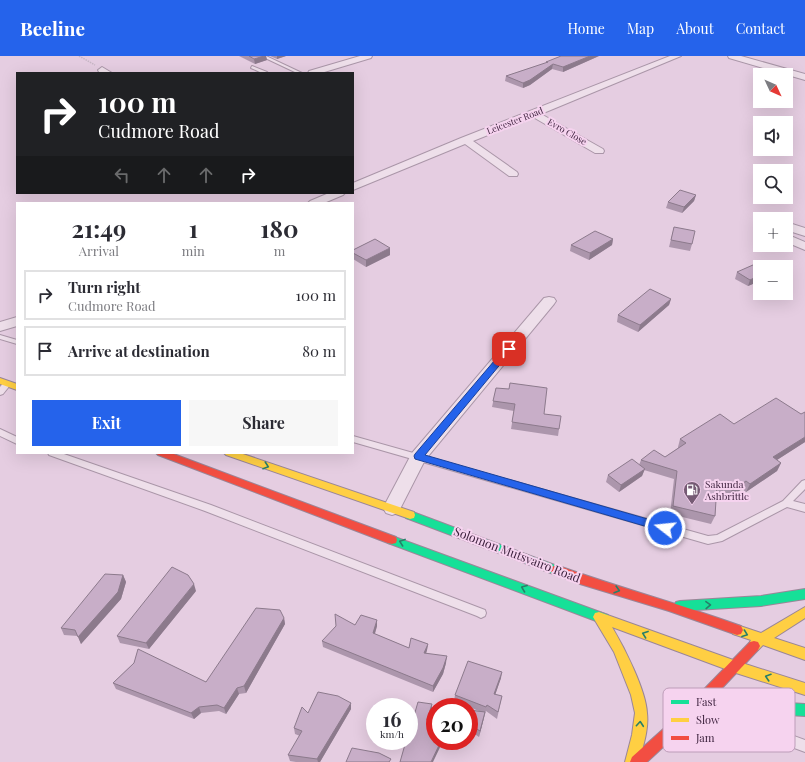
<!DOCTYPE html>
<meta charset="utf-8">
<style>
body{margin:0;font-family:"Playfair Display",serif;background:#f7f7f7;color:#2b2b33;height:100vh;display:flex;flex-direction:column;font-size:15px;white-space:nowrap}
*{box-sizing:border-box;margin:0}
p{font-size:13px;color:#7c7c81}
.icon{flex:none;width:22px;height:22px;fill:none;stroke:currentColor;stroke-width:2;stroke-linecap:round;stroke-linejoin:round}
.map{position:relative;flex:1;overflow:hidden}
.details{position:absolute;left:16px;top:146px;width:338px;height:252px;display:flex;flex-direction:column;background:#fff;border-radius:0px;box-shadow:0 4px 16px #0002}
.details>*{flex:none}
.hud{position:absolute;left:16px;top:16px;width:338px;height:122px;border-radius:0px;box-shadow:0 4px 16px #0002;background:#202124;color:#fff;overflow:hidden}
.needle{width:26px;rotate:134deg}
.controls{position:absolute;left:753px;top:12px;display:grid;gap:8px}
.controls a{display:grid;place-items:center;width:40px;height:40px;border-radius:0px;background:#fff;box-shadow:0 4px 16px #0002;font-size:20px}
.speed{position:absolute;left:366px;top:642px;display:flex;gap:8px;font-size:20px;font-weight:700;text-align:center}
.speed>*{display:grid;place-content:center;width:52px;height:52px;border-radius:50%;background:#fff;box-shadow:0 4px 16px #0002;line-height:1}
.speed small{font-size:10px;font-weight:400}
.speed .limit{border:6px solid #d22;background:#fff;color:#111}
.pin{position:absolute;display:grid;place-items:center;width:34px;height:34px;color:#fff;margin:-17px;border-radius:8px;box-shadow:0 2px 6px #0006}
.me{position:absolute;width:44px;margin:-22px;rotate:286deg;stroke-linejoin:round;filter:drop-shadow(0 0 3px #0008)}
.turn{display:flex;align-items:center;gap:14px;height:84px;padding:0 16px;font-size:18px}
.turn .icon{width:52px;height:52px;stroke-width:2.5}
.turn b{display:block;font-size:28px;line-height:34px}
.lanes{display:flex;align-items:center;height:38px;padding:0 16px;background:#0003;justify-content:center;gap:20px;direction:ltr}
.lanes .off{opacity:.35}
.eta{display:flex;justify-content:space-evenly;align-items:center;height:68px;text-align:center}
.eta b{font-size:24px;font-weight:700;line-height:28px}
.primary-button{display:flex;gap:8px;margin-top:auto;padding:8px 16px}
.primary-button a{flex:1;height:46px;border-radius:0px;background:#2563eb;color:#fff;font-size:16px;font-weight:700;line-height:46px;text-align:center}
.primary-button a+a{background:#f7f7f7;color:#2b2b33}
ul{padding:0;list-style:none}
li{display:flex;align-items:center;gap:12px;height:50px;margin:0 8px 6px;padding:0 8px;border:2px solid #e1e1e2;border-radius:0px}
li div{flex:1}
li b{display:block;font-size:15px}
li em{font-style:normal}
header{display:flex;align-items:center;gap:24px;box-sizing:border-box;height:56px;padding:0 20px;background:#2563eb;color:#fff}
header strong{font-size:19px}
nav{display:flex;gap:22px;margin-inline-start:auto;font-size:14px}
.map>svg:first-child{display:block}
.lines{fill:none;stroke-linecap:round;stroke-linejoin:round}
.lane-casing{stroke:#aa96a8;stroke-width:2}
.street-casing{stroke:#aa96a8;stroke-width:2}
.fast-casing{stroke:#9a8698;stroke-width:2}
.slow-casing{stroke:#9a8698;stroke-width:2}
.jam-casing{stroke:#9a8698;stroke-width:2}
.path{stroke:#c6b6c4;stroke-width:1.5;stroke-dasharray:1.5 1;stroke-linecap:butt}
.lane{fill:#eedfea;fill-rule:evenodd}
.street{fill:#eedfea;fill-rule:evenodd}
.fast{fill:#16e098;fill-rule:evenodd}
.slow{fill:#ffcf43;fill-rule:evenodd}
.jam{fill:#f24e42;fill-rule:evenodd}
.wall{fill:#ac96ac}
.shaded-wall{fill:#8c7a8c}
.building{fill:#c8aec8;stroke:#8c7a8c}
.oneway{stroke:#287f69}
.route{fill:#2563eb;stroke:#184099}
.labels{text-anchor:middle;stroke-width:4;stroke-linejoin:round;paint-order:stroke}
.far-street-label{font-size:9px;fill:#391e3a;stroke:#f6d3ef}
.poi-label{font-size:10px;fill:#391e3a;stroke:#f6d3ef;text-anchor:start}
.near-street-label{font-size:12px;fill:#391e3a;stroke:#f6d3ef}
.key{fill:#f6d3ef;stroke:#bd9db9;stroke-width:1}
.key-label{font-size:11px;fill:#391e3a}
</style>
<header>
<strong>Beeline</strong>
<nav><a>Home</a><a>Map</a><a>About</a><a>Contact</a></nav>
</header>
<div class="map">
<svg width="805" height="706" viewBox="0 0 805 706">
<rect width="100%" height="100%" fill="#e5cde1"/>
<g class="lines">
<defs>
<path id="lane" d="M261 0H266L302 17H297Z
M252 10 267 16 268 17H262L251 12Z
M0 279 17 284V288L0 283Z
M7 325 11 328 3 338 0 339V331L4 326Z
M0 373 17 381V388L0 380Z
M353 380 708 480 717 479 783 445 802 425 805 424V433L793 445 805 448V456L787 451 722 485 708 488 353 386Z
M48 397H61L211 449 485 554 486 557 485 560 481 562 477 560 205 455 49 399Z
M742 661 805 684V696L738 671 736 667 738 663Z"/>
<path id="street" d="M360 0H372L371 2 321 17H308L309 15Z
M670 0H681L541 58 603 93 604 95 603 97H595L533 61 473 85 517 116 518 118 517 120H509L465 88 353 134V127L461 82Z
M728 0H741L805 18V24L729 2Z
M102 11 112 17 99 16 98 14Z
M329 137H345L343 139 324 147H308L310 145Z
M786 166 805 172V180L786 174Z
M786 178 805 186V194L786 186Z
M549 241 554 242 556 245 554 248 425 404 398 457 392 459 386 457 383 452 412 397 544 242Z
M17 261V270L0 275V266Z"/>
<path id="fast" d="M410 455 560 511 562 514 560 517 556 519 406 462 405 459 406 456Z
M392 480 608 559 610 563 608 567 604 568 388 487 387 484 388 481Z
M805 533V543L761 550 680 555 676 554 674 550 676 546 680 545 761 540Z
M771 646 805 648V660L771 658 744 662 717 663 684 669 679 667 678 663 679 659 684 657 717 651 744 650Z"/>
<path id="slow" d="M0 322 17 328V334L0 328Z
M224 397H240L414 456 415 459 414 462 410 463 226 399Z
M805 551V562L774 582 805 592V604L763 589 758 594 754 595 750 594 748 590 751 584 733 578 731 574 733 570 737 569 761 577Z
M599 556 736 605 805 627V639L736 617 612 571C624 591 646 634 647 657 649 673 643 690 639 706H625L632 679 635 657 631 639 614 596 593 561 595 557Z"/>
<path id="jam" d="M156 397H171L396 481 397 484 396 487 392 488 388 487 158 399Z
M556 509C617 531 680 548 741 570L743 574 741 578 737 579 669 555 580 528 552 517 550 514 552 511Z
M754 585 758 586 760 590 758 594 689 667 647 706H630L632 701 679 659 750 586Z"/>
</defs>
<use href="#lane" class="lane-casing"/>
<use href="#street" class="street-casing"/>
<use href="#fast" class="fast-casing"/>
<use href="#slow" class="slow-casing"/>
<use href="#jam" class="jam-casing"/>
<path class="path" d="M79 0 95 9"/>
<use href="#lane" class="lane"/>
<use href="#street" class="street"/>
<use href="#fast" class="fast"/>
<use href="#slow" class="slow"/>
<use href="#jam" class="jam"/>
</g>
<path class="wall" d="M239 0H266L267 4 255 8Z
M270 0H286L277 3Z
M599 0 563 16 552 13 530 29 523 32 505 25 506 20 546 7V6Z
M696 139 694 145 682 157 666 152 668 146Z
M674 171 692 188 690 195 669 191Z
M613 183 612 189 589 204 570 195 571 189Z
M390 192V199L366 211 353 203V194Z
M760 211V225L748 230 735 223 737 216Z
M671 243 669 249 638 276 617 266 618 259Z
M496 332 544 358 559 373 558 380 511 373 514 355 492 351Z
M680 383 805 386 777 404 781 407 777 415 746 436 742 433 728 442 716 438 715 460 711 468 670 458 674 423 644 414 642 420 619 436 606 426 608 419 639 409 641 404 665 401 678 392V391Z
M123 519 126 526 121 543 81 588 78 580 64 579 61 572Z
M196 535 149 593 120 587 117 580Z
M284 562 285 568 246 637 239 638 226 658 219 655 201 657 194 663 116 633 113 627 134 607 206 626Z
M377 564V570L375 578 409 592 428 588 427 594 426 597 446 607 443 618 433 636 323 591 322 585 355 569Z
M501 622 495 639 502 640 497 663 486 655 485 658V657L479 681 469 674V654L479 655 454 645 455 639Z
M351 653 320 706H296L290 705 288 699 300 680 295 678 294 672 308 657Z"/>
<path class="shaded-wall" d="M264 0H266L267 4 255 8 254 3Z
M277 0H286L277 3Z
M590 0H599L563 16V11Z
M553 8 552 13 530 29 523 32V27Z
M696 139 694 145 682 157 684 151Z
M613 183 612 189 589 204 590 197Z
M390 192V199L366 211V204Z
M760 219V225L748 230 750 224Z
M671 243 669 249 638 276 640 269Z
M805 381V386L769 409 773 401Z
M781 407 777 415 746 436 750 428Z
M645 413 642 420 619 436 621 429Z
M746 425 742 433 728 442 732 434Z
M123 519 126 526 121 543 81 588 78 581Z
M194 528 196 535 149 593 146 587Z
M284 562 285 568 246 637 244 630Z
M377 564V570L373 583V577Z
M428 588 427 594 424 604V597Z
M447 600 446 607 443 618 433 636V630Z
M502 616 501 622 493 645 494 638Z
M237 632 239 638 226 658 224 652Z
M351 647V653L320 706H318L317 703Z
M432 648V655L427 670V664Z
M199 651 201 657 194 663 191 657Z
M485 656 484 662 479 681 480 675Z
M441 685H443L433 706H431Z"/>
<path class="building" d="M249 0H264L254 3Z
M561 0H590L563 11 553 8 530 24 523 27 506 20 548 6H546Z
M680 134 696 139 684 151 668 146Z
M674 171 695 175 692 188 671 184Z
M595 175 613 183 590 197 571 189Z
M375 183 390 192 366 204 353 197V194Z
M762 205 773 211H760V219L750 224 737 216Z
M650 233 671 243 640 269 618 259Z
M510 327 547 332 544 358 561 360 559 373 512 366 515 348 493 345 496 332 509 333Z
M776 342 801 358 805 356V381L773 401 781 407 750 428 746 425 732 434 717 429 715 460 673 450 677 415 641 404 654 394 665 401 686 387 680 383 720 358 734 368Z
M632 403 645 413 621 429 608 419Z
M172 511 188 519 194 528 146 587 117 580Z
M105 518 123 519 118 536 78 581 75 574 61 572Z
M256 552 280 554 284 562 244 630 237 632 224 652 217 649 199 651 191 657 113 627 134 607 138 593 206 626Z
M335 558 355 569 361 559 377 564 373 577 409 592 411 582 428 588 424 597 447 600 443 612 433 630 322 585 336 570Z
M468 605 502 616 494 638 502 640 498 656 487 649 486 651 455 639Z
M318 636 338 640 351 647 317 703 288 699 302 675 294 672 302 651 308 657Z
M418 646 432 648 427 664 435 667V685H441L431 706H400L406 685H409V677Z
M469 654 485 656 480 675 469 668Z
M352 692 379 697 391 703 389 706H346Z"/>
<defs><path id="oneway-chevron" d="M-2-3.5L2.5 0L-2 3.5" fill="none" stroke-width="1.6" stroke-linecap="round" stroke-linejoin="round"/></defs>
<g class="oneway">
<use href="#oneway-chevron" transform="translate(266 410) rotate(19)"/>
<use href="#oneway-chevron" transform="translate(402 486) rotate(-160)"/>
<use href="#oneway-chevron" transform="translate(524 532) rotate(-159)"/>
<use href="#oneway-chevron" transform="translate(617 534) rotate(17)"/>
<use href="#oneway-chevron" transform="translate(708 549) rotate(-2)"/>
<use href="#oneway-chevron" transform="translate(645 578) rotate(-160)"/>
<use href="#oneway-chevron" transform="translate(745 578) rotate(20)"/>
<use href="#oneway-chevron" transform="translate(768 621) rotate(-162)"/>
<use href="#oneway-chevron" transform="translate(640 668) rotate(-85)"/>
</g>
<path class="route" d="M506 291H509L513 293 425 399 665 468 669 469 670 472 669 475 665 476 415 403 414 400 415 398Z"/>
<defs>
<symbol id="fuel-pin" viewBox="-11 -11 22 30"><path d="M0 17L-7.5 6A9.5 9.5 0 1 1 7.5 6Z" fill="#755b74" stroke="#f6d3ef"/><path d="M-5.5-6h7V0h2V4h1.3V-2.5L3-4.5l.8-.8L6-3V5H2.5V1h-1V6h-7ZM-4.2-4.7v3.2H.2V-4.7Z" fill="#fff"/></symbol>
</defs>
<g fill-rule="evenodd">
<use href="#fuel-pin" x="682" y="424" width="20" height="27"/>
</g>
<g class="labels">
<g class="far-street-label">
<text transform="translate(515 65) rotate(-21)" y="3">Leicester Road</text>
<text transform="translate(567 76) rotate(30)" y="3">Evro Close</text>
</g>
<g class="poi-label">
<text x="705" y="432">Sakunda<tspan x="705" dy="12">Ashbrittle</tspan></text>
</g>
<g class="near-street-label">
<text transform="translate(517 499) rotate(21)" y="4">Solomon Mutsvairo Road</text>
</g>
</g>
<rect x="663" y="632" width="132" height="64" rx="6" class="key"/>
<rect x="671" y="644" width="18" height="4" fill="#16e098"/>
<rect x="671" y="662" width="18" height="4" fill="#ffcf43"/>
<rect x="671" y="680" width="18" height="4" fill="#f24e42"/>
<g class="key-label">
<text x="696" y="650">Fast</text>
<text x="696" y="668">Slow</text>
<text x="696" y="686">Jam</text>
</g>
</svg>
<div class="controls">
<a><svg class="needle" viewBox="-14 -14 28 28"><path d="M0-13l5 13h-10z" fill="#e53935"/><path d="M0 13l5-13h-10z" fill="#7c7c81"/></svg></a>
<a><svg class="icon" aria-label="sound" viewBox="0 0 24 24"><path d="M4 9h4l5-4v14l-5-4H4zM17 9q2 3 0 6"/></svg></a>
<a><svg class="icon" aria-label="search" viewBox="0 0 24 24"><circle cx="10" cy="10" r="6"/><path d="M15 15l6 6"/></svg></a>
<a>+</a>
<a>−</a>
</div>
<div class="speed"><div>16<small>km/h</small></div><div class="limit">20</div></div>
<div class="pin" style="left:509px;top:293px;background:#d93025"><svg class="icon" aria-label="arrive" viewBox="0 0 24 24"><path d="M6 21V4h12l-3 4 3 4H6"/></svg></div>
<svg class="me" style="left:665px;top:472px" viewBox="-20 -20 40 40"><circle r="17" fill="#2563eb" stroke="#fff" stroke-width="3"/><path d="M0-11L8 9 0 5-8 9z" fill="#fff"/></svg>
<div class="hud">
<div class="turn"><svg class="icon" aria-label="right" viewBox="0 0 24 24"><path d="M7 20v-9h11M14 6l5 5-5 5"/></svg><div><b>100 m</b>Cudmore Road</div></div>
<div class="lanes"><svg class="icon off" aria-label="left" viewBox="0 0 24 24"><path d="M17 20v-9H6M10 6l-5 5 5 5"/></svg><svg class="icon off" aria-label="ahead" viewBox="0 0 24 24"><path d="M12 20V5M6 11l6-6 6 6"/></svg><svg class="icon off" aria-label="ahead" viewBox="0 0 24 24"><path d="M12 20V5M6 11l6-6 6 6"/></svg><svg class="icon" aria-label="right" viewBox="0 0 24 24"><path d="M7 20v-9h11M14 6l5 5-5 5"/></svg></div>
</div>
<section class="details">
<div class="eta">
<div><b>21:49</b><p>Arrival</p></div>
<div><b>1</b><p>min</p></div>
<div><b>180</b><p>m</p></div>
</div>
<ul>
<li><svg class="icon" aria-label="right" viewBox="0 0 24 24"><path d="M7 20v-9h11M14 6l5 5-5 5"/></svg><div><b>Turn right</b><p>Cudmore Road</p></div><em>100 m</em></li>
<li><svg class="icon" aria-label="arrive" viewBox="0 0 24 24"><path d="M6 21V4h12l-3 4 3 4H6"/></svg><div><b>Arrive at destination</b></div><em>80 m</em></li>
</ul>
<div class="primary-button"><a>Exit</a><a>Share</a></div>
</section>
</div>
